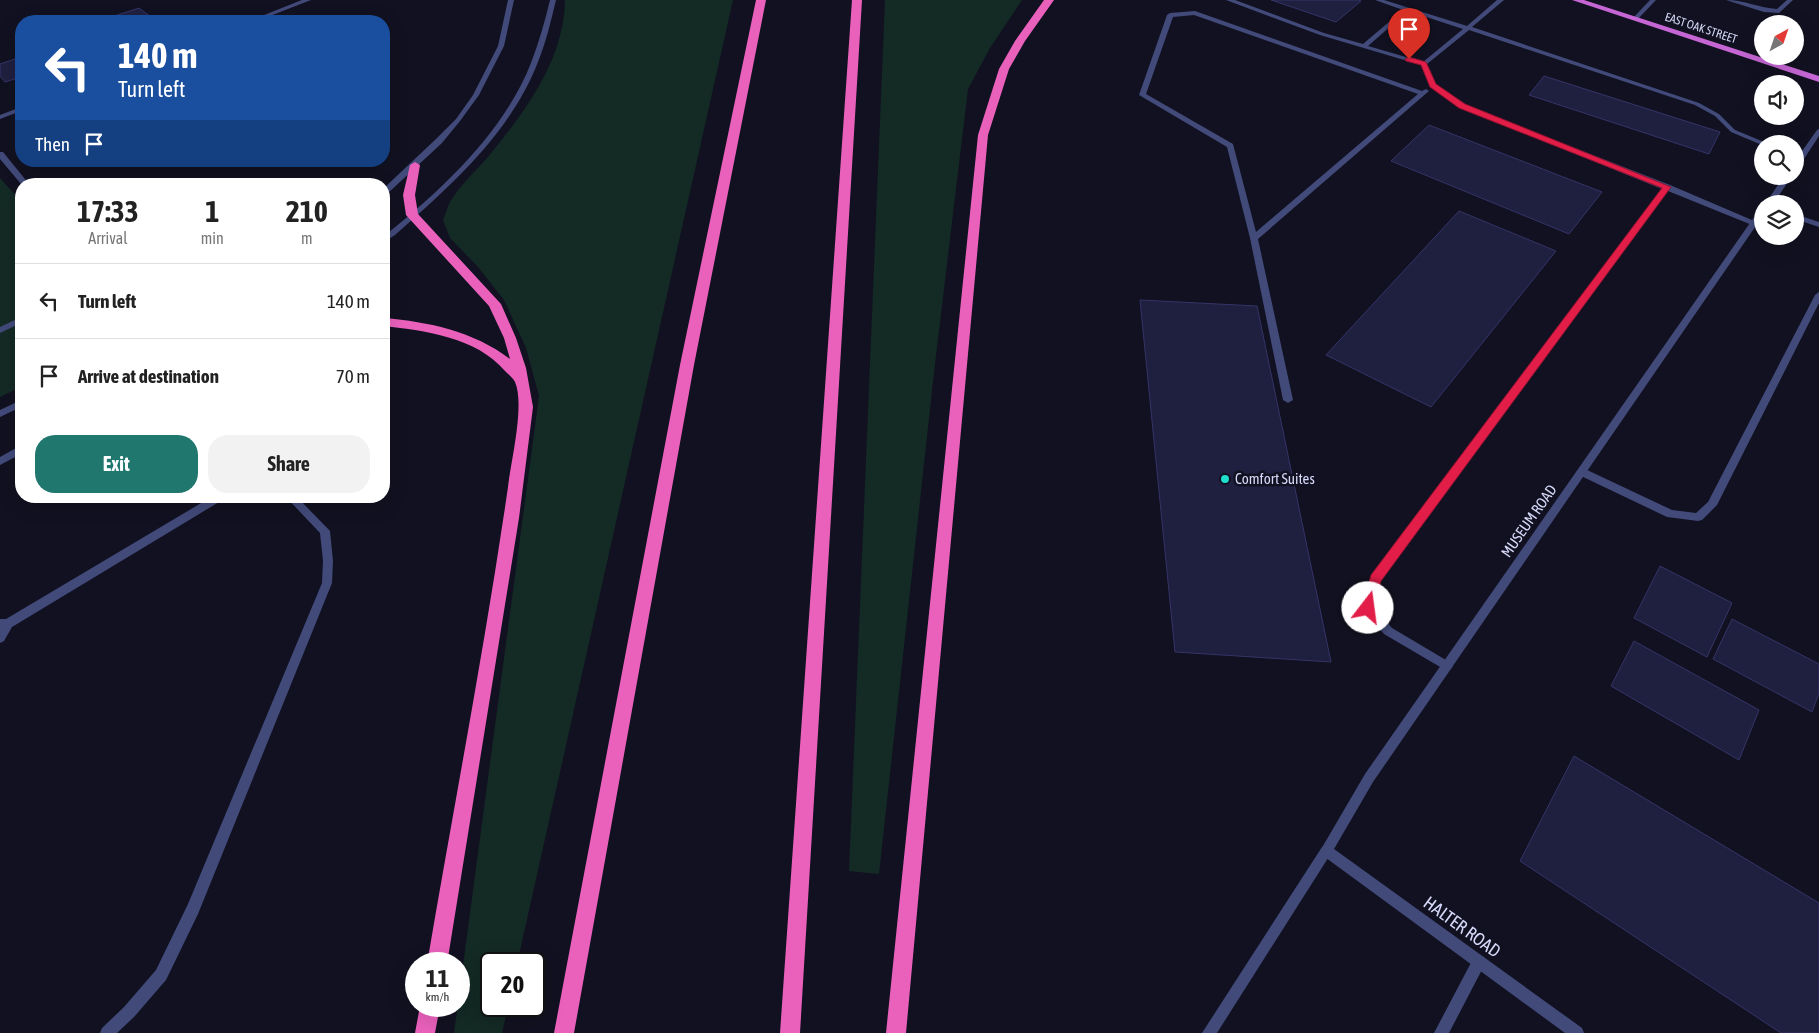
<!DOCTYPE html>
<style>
body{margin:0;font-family:"Asap Condensed",sans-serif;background:#f2f2f2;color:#222;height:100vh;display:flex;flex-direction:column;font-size:19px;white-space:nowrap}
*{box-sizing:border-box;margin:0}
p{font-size:16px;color:#767676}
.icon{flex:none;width:28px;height:28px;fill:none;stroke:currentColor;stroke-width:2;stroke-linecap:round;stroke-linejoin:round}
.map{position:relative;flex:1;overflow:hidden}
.details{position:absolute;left:15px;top:178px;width:375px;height:325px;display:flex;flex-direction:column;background:#fff;border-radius:20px;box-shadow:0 5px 20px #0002}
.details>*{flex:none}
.hud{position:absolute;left:15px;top:15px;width:375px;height:152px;border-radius:20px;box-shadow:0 5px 20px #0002;background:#1a4fa0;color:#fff;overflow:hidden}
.needle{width:32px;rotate:40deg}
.controls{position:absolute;left:1754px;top:15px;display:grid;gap:10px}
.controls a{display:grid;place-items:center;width:50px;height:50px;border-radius:50%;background:#fff;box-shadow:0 5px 20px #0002;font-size:25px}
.speed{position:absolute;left:405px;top:952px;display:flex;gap:10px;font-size:25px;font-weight:700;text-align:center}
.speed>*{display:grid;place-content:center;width:65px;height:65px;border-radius:50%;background:#fff;box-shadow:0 5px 20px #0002;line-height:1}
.speed small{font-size:12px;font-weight:400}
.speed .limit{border:2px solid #111;border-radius:8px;background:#fff;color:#111}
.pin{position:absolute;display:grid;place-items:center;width:42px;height:42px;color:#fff;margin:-51px -21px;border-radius:50% 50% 50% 0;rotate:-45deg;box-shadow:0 0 5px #0007}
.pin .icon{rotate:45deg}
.me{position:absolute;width:55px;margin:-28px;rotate:15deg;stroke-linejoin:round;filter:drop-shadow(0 0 4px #0008)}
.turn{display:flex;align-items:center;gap:18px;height:105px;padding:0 20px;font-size:22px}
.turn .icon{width:65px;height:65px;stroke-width:2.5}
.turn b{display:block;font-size:35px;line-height:42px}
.then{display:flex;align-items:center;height:48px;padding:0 20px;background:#0003;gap:10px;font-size:19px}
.eta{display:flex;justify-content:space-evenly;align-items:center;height:85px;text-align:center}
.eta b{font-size:30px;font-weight:700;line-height:35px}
.primary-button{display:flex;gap:10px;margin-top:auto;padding:10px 20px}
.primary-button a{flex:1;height:58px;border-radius:20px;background:#20776e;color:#fff;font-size:20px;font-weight:700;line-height:58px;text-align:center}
.primary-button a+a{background:#f2f2f2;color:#222}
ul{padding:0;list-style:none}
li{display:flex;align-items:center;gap:15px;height:75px;padding:0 20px;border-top:1px solid #e0e0e0}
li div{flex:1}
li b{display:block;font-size:19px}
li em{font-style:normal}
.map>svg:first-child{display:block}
.green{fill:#142a25}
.building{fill:#1f1f3f;stroke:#353468}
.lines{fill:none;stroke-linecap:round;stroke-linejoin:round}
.service{fill:#424a7a;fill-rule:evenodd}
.minor{fill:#424a7a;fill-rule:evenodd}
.tertiary{fill:#424a7a;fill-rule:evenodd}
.trunk{fill:#c666d4;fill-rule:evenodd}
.motorway{fill:#ea61bc;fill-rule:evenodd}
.route{fill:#e11d48;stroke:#92132f}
.poi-dot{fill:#1edecc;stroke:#111121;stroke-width:2}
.labels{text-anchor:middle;stroke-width:5;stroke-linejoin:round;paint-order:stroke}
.far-street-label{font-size:12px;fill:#d6d9f9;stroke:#111121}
.poi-label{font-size:15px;fill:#d6d9f9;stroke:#111121;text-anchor:start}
.street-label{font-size:15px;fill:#d6d9f9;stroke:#111121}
.near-street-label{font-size:18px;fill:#d6d9f9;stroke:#111121}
</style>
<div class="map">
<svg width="1819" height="1033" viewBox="0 0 1819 1033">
<rect width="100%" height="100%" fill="#111121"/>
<path class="green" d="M565 0H733L517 964H491V1006H508L502 1033H454L539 396 526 348 504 300 478 267 450 238 443 220C446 214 447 207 450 202 459 186 475 172 487 158 524 113 564 61 565 0Z
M885 0H1022L990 48 968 89 935 364 879 874 849 871Z
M0 178 21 201V387L0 397Z"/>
<path class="building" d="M1271 0H1358L1361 1 1336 22Z
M139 8 155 20 99 21Z
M21 57V77L5 82 0 76V64Z
M1544 76 1720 132 1709 154 1529 95Z
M1429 125 1602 192 1569 234 1391 161Z
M1459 211 1556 251 1431 407 1326 355Z
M1140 300 1257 306 1331 662 1175 652Z
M1660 566 1732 603 1707 657 1634 618Z
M1732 619 1819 664V693L1812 712 1713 659Z
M1634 641 1759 710 1739 760 1611 686Z
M1574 756 1819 903V1033H1781L1520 861Z"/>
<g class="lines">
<path class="service" d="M1226 0H1235L1324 33 1363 44 1403 10 1375 0H1384L1467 26 1497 0H1504L1472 27 1699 103 1719 114 1735 130 1769 144H1762V145L1731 132 1715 116 1695 105 1469 30 1427 64 1436 85 1464 105 1670 185 1759 223 1755 225H1752L1668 191 1381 581 1374 607 1392 628 1451 663 1453 666 1451 669 1447 671 1384 634 1364 611 1363 608 1371 579 1662 189 1460 107 1431 87 1421 65 1320 35ZM1408 11 1463 29 1423 62 1368 46Z
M1650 0H1656L1637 20H1633V18Z
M1726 0C1744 0 1760 8 1777 9L1787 0H1793L1779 13 1764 12Z
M1195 11 1422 91 1426 89 1429 91 1258 239 1293 400 1288 403 1283 400 1250 238 1227 147 1139 95 1167 15 1170 13ZM1194 15 1418 94 1256 232 1233 144 1146 94 1173 17Z
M1795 214 1819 222V227L1795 219Z
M1819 292V303L1717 505 1702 520 1698 521 1667 517 1579 475 1577 472 1579 469H1585L1672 510 1696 513 1708 502 1815 295Z
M213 496H226L224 499 12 627 4 641 0 643V619H6Z
M285 496H296L330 531 333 561 332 583 198 914 166 980 134 1017 117 1033H100L102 1028 124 1007 156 970 188 904 322 583 323 561 320 533Z
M1326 845 1330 847 1332 851 1330 855 1217 1033H1202L1322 847Z
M1479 955 1484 957 1486 962 1449 1033H1434L1474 957Z"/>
<path class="minor" d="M302 0H311L257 21H249Z
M21 107V111L0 119V115Z
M1819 129V136L1798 168H1795V161L1817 130Z
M0 152H3L29 184H21L0 159Z
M1784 176H1792L1773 204H1765Z
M1759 210H1762V217L1373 782 1334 849 1582 1028 1584 1033H1565L1322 855 1320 851 1365 774Z
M21 317V323L0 333V327Z"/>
<path class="tertiary" d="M508 0H514L504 46 479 95 460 121 442 143 387 194H384V188L436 139 456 119 473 95 498 46Z
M550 0H556C551 21 546 42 538 62 510 134 451 185 395 235L384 242V236C441 191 504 132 531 63 539 42 545 21 550 0Z
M21 400V407L0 417V410Z
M18 447H21V454L0 465V457Z"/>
<path class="trunk" d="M1572 0H1584L1819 76V82Z"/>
<path class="motorway" d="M756 0H766L694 365 574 1033H554L680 365Z
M852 0H862L800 1033H780Z
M1044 0H1054L1025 41 1009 69 988 135 906 1033H886L978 135 999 69 1015 41Z
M415 162 420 165 415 195 418 214 501 304 516 338 526 368 533 407 519 518 447 964H427C454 805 485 646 508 487 511 461 525 405 515 382 513 378 508 374 505 371 476 337 426 331 384 326V318C429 322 473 331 510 359L504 338 489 306 406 215 403 195 410 165Z
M420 1006H440L435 1033H415Z"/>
</g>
<path class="route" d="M1409 57 1426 62 1436 84 1465 104 1671 187 1381 581 1374 608 1372 612 1368 613 1364 612 1362 608 1371 575 1662 188 1459 108 1430 87 1421 65 1406 61 1405 59Z"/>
<circle class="poi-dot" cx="1225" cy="479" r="5"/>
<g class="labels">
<g class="far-street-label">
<text transform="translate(1701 28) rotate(18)" y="4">EAST OAK STREET</text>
</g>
<g class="poi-label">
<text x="1235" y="484">Comfort Suites</text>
</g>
<g class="street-label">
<text transform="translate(1529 521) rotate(-55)" y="5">MUSEUM ROAD</text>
</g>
<g class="near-street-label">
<text transform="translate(1462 927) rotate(36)" y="6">HALTER ROAD</text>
</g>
</g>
</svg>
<div class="controls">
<a><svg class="needle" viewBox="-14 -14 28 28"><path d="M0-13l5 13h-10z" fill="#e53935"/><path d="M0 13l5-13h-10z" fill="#767676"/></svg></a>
<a><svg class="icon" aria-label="sound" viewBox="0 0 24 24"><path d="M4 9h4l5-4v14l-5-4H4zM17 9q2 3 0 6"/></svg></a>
<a><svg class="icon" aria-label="search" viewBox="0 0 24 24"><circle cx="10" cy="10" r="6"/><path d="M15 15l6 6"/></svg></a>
<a><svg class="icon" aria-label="layers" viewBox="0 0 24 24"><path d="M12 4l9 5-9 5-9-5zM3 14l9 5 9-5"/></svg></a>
</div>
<div class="speed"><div>11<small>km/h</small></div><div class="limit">20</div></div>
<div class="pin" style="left:1409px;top:59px;background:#d93025"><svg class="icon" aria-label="arrive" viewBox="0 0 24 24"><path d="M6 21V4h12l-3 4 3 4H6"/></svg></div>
<svg class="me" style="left:1368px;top:608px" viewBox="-20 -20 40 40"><circle r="19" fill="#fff"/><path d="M0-13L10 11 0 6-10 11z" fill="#e11d48"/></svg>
<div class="hud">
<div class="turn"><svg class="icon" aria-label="left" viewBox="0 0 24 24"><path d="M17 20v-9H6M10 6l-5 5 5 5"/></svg><div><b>140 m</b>Turn left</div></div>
<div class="then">Then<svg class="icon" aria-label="arrive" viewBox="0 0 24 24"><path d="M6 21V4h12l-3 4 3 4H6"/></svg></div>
</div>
<section class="details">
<div class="eta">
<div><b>17:33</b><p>Arrival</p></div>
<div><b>1</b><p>min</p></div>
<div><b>210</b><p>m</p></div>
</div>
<ul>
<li><svg class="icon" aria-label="left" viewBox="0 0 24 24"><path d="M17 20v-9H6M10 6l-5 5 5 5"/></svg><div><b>Turn left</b></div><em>140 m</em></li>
<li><svg class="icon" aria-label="arrive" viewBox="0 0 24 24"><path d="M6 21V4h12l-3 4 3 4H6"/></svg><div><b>Arrive at destination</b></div><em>70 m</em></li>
</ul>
<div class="primary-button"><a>Exit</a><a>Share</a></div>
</section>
</div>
